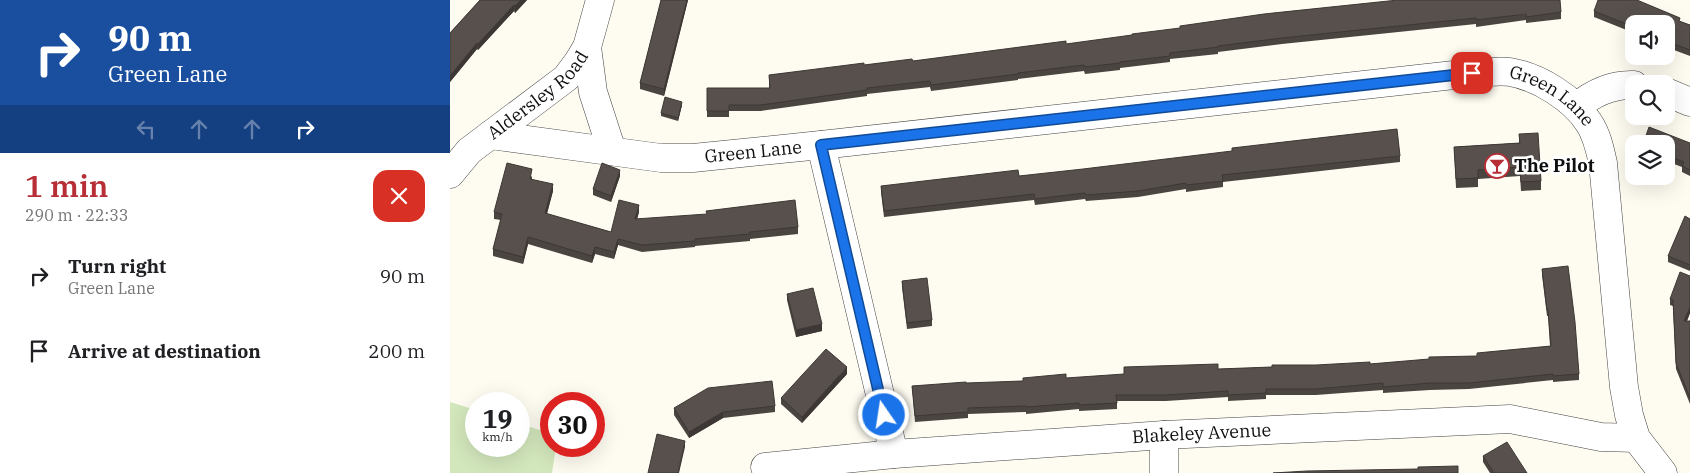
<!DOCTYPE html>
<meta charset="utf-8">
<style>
body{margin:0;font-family:"IBM Plex Serif",serif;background:#f6f6f6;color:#202124;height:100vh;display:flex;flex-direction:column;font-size:19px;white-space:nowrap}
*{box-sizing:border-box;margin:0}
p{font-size:16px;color:#757577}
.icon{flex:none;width:28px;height:28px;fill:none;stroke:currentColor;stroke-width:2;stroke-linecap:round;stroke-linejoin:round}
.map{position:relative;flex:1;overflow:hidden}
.side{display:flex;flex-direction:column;background:#fff;width:450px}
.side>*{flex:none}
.top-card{background:#1a4fa0;color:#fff;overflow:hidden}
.controls{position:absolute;left:1175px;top:15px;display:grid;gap:10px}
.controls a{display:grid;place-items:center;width:50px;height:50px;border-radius:10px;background:#fff;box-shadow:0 5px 20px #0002;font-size:25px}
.speed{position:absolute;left:15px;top:392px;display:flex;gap:10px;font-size:25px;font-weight:700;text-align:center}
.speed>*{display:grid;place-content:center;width:65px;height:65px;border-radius:50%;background:#fff;box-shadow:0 5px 20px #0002;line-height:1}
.speed small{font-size:12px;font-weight:400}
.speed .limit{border:8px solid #d22;background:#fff;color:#111}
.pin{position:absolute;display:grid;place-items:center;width:42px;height:42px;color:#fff;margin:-21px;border-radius:10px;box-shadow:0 2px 8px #0006}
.me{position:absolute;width:55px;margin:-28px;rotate:347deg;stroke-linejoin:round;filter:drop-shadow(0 0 4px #0008)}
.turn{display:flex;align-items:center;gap:18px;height:105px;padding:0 25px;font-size:22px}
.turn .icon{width:65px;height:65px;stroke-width:2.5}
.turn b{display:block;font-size:35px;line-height:42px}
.lanes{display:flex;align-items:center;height:48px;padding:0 25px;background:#0003;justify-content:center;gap:25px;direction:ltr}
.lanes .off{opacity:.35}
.round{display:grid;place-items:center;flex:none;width:52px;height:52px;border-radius:15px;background:#f6f6f6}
.head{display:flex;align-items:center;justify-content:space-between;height:85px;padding:0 25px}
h1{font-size:30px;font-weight:600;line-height:38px;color:#b72e36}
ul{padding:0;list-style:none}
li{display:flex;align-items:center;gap:15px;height:75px;padding:0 25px}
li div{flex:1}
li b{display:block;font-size:19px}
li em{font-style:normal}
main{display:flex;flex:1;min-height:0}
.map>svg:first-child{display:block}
.green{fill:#d3e7bc}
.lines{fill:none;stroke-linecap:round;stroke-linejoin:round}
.minor-casing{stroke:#424242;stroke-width:29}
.minor{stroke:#fff;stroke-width:28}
.wall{fill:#4b4541}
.shaded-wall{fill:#3d3835}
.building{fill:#57504c;stroke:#3d3835}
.route-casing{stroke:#114b97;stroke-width:12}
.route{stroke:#1a73e8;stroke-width:9}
.labels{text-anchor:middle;stroke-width:5;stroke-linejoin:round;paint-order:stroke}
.street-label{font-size:18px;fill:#0f0f0f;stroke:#fff}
.poi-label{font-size:18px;font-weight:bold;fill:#0f0f0f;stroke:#fff;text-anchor:start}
</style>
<main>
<section class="side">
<div class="top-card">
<div class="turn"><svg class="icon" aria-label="right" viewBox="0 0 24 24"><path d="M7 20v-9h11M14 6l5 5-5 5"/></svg><div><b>90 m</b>Green Lane</div></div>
<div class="lanes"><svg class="icon off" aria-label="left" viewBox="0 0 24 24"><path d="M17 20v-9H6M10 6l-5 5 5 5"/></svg><svg class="icon off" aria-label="ahead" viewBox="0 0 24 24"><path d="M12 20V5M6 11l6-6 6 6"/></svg><svg class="icon off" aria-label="ahead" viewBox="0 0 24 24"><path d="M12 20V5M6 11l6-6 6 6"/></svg><svg class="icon" aria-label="right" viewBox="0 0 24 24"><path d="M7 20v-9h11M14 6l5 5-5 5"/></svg></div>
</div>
<div class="head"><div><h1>1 min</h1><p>290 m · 22:33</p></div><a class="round" style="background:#d93025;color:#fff"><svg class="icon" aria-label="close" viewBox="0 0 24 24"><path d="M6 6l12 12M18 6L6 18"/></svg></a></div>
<ul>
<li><svg class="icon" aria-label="right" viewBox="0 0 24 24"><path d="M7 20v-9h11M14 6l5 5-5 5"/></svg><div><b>Turn right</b><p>Green Lane</p></div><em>90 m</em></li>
<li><svg class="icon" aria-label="arrive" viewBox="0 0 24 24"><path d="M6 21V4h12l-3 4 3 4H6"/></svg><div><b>Arrive at destination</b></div><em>200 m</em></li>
</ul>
</section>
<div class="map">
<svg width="1240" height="473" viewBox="0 0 1240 473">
<rect width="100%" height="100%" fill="#fefcf1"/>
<path class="green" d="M0 402 26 410V446H69V423L101 434V446H106L102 473H0Z"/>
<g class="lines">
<defs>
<g id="minor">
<path d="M137 47 143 92 162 151"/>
<path d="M1216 92 1240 102"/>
<path d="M1126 107C1143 93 1161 84 1184 85"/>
<path id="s1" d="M40 135 211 158H243L371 145 1022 73C1034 73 1048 70 1060 72 1089 77 1124 99 1139 123 1147 135 1150 150 1153 163L1174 387 1179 415 1186 438 1213 473"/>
<path d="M371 145 444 454"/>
<path id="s2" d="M0 174 19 151 116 78 128 62 137 47 150 0"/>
<path d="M714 435V473"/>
<path id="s3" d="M315 467 444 454 714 435 1060 419 1151 437 1186 438"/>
</g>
</defs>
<use href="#minor" class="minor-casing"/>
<use href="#minor" class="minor"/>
</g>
<path class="wall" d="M30 0H77L65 13 64 11 28 50 27 49 0 82V33Z
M211 0H238L214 96 190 89V83Z
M1144 11 1230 22 1240 25V56L1216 47V24H1184V33L1144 17Z
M1111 12V19L1076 23V20L1026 27V24L832 44 768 52V54L720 59V62L670 68V70L635 74 634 71 568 79V80L481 91 480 87 417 94V96L311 111H279V117H257V88H319V75L414 65 463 61 616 44Z
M232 105 228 121 211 116V113Z
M1069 134 1091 181V190L1071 191 1070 176 1028 179V187L1006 188 1004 147 1069 143Z
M1240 143V176L1232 172V167L1216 161V144Z
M950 156V162L773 182V187L736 192V189L688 197 636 201 635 199 585 205 584 200 434 217 431 192V186L569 176Z
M82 176V179L103 191 97 214 161 232 189 212 187 219 348 227V234L300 239V241L245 246V247L192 252 168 245 164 259 145 254 142 263 78 244 73 264 43 256V249L51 220 44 219V212Z
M170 176 161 202 143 195V189Z
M1240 219V271L1218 262V256Z
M1092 269 1129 374V380L1103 382V380L1019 389 980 390 933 393V390L866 395H816V399L778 401V397L716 401H667V409L629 411V409L576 414V412L518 414V418L465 422 462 386 573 381 768 369 920 364 1027 356 1100 346 1098 316H1097L1092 275Z
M1240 276V313L1237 321H1240V404L1226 369 1223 306 1220 305V299Z
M452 281 482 320V326L457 329 452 287Z
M337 294 372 331 346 337 337 300Z
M397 374 352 423 331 404V398Z
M325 406V412L273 418 239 438 224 415V408Z
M1033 456 1077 473H1040L1033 462Z"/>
<path class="shaded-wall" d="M71 0H77L65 13V6Z
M237 0H238L214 96V89Z
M64 5V11L28 50V44Z
M27 43V49L0 82V76Z
M232 102V105L228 121V118Z
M170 170V176L161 202V196Z
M103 184V191L95 220V213Z
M189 205V212L185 226V219Z
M78 237V244L73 264V257Z
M168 239V245L164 259V252Z
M145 247V254L142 263V256Z
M1240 307V313L1234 328V321Z
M372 324V331L346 337V330Z
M397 367V374L352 423V417Z
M273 412V418L239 438V432Z
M235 441V447L229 473H228Z"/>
<path class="building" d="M30 0H71L65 6 64 5 28 44 27 43 0 76V33Z
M211 0H237L214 89 190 83Z
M948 0H1110L1111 12 1076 17V14L1026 20V18L832 38 768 46V47L720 53V56L670 62V63L635 67 634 65 568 73V74L481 85 480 81 417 88V90L311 105H279V111H257V88H320L319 75 414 63V65L462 59 463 61 616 41V44L682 35V34L730 28V26L814 14Z
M1148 0H1187L1230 18 1229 21 1240 25V50L1216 41V24H1184V27L1144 11Z
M215 97 232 102 228 118 211 113Z
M1199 127 1240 143V170L1232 166 1234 162 1216 155V144H1193Z
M947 129 950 156 772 175 773 181 736 185V183L688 191 636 195 635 193 585 199 584 194 434 211 431 186 568 170 569 176 633 169 782 151V148Z
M1088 133 1091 181 1071 182 1070 167 1028 170V178L1006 179 1004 147 1070 143 1069 134Z
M57 163 82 169 80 179 103 184 95 213 161 232 169 200 189 205 185 219 257 214 256 211 345 200 348 227 300 232V234L245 239V241L192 245 168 239 164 252 145 247 142 256 78 237 73 257 43 249 52 214 44 212Z
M152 163 170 170 161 196 143 189Z
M1235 216 1240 219V265L1218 256Z
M1118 266 1125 322 1129 374 1103 376V374L1019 383H980L933 387V383L866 389H816V393L778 395V391L716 395H666L667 403 629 405V403L576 407V406L518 408V412L465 416 462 386 516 382V383L573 381V378L616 374V378L674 374V367L768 364V369L822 367V365H866L920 362V364L979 359V357L1027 356V353L1101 346 1098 309 1097 310 1092 269Z
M1230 272 1240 276V307L1234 321H1240V398L1226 363 1223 300 1220 299Z
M477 278 482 320 457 323 452 281Z
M363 288 372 324 346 330 337 294Z
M376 349 397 367 352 417 331 398Z
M322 381 325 406 273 412 239 432 224 408 258 388Z
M207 434 235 441 228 473H198Z
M1057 442 1077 473H1044L1033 456Z
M1008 466V473H823L857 471 968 469V467Z"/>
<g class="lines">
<defs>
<path id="route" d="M434 415 371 145 1022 73"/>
</defs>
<use href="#route" class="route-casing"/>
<use href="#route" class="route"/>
</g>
<defs>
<symbol id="bar-ring" viewBox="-11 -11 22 22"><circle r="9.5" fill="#fff" stroke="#b72e36" stroke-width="1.5"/><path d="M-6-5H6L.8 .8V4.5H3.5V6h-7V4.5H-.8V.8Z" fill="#b72e36"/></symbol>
</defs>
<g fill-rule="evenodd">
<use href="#bar-ring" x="1033" y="152" width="28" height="28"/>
</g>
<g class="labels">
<g class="street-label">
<text dy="6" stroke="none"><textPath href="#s2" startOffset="119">Aldersley Road</textPath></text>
<text dy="6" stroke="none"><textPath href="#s1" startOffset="1075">Green Lane</textPath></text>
<text dy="6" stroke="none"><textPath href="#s1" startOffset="265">Green Lane</textPath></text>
<text dy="6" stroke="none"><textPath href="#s3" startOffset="438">Blakeley Avenue</textPath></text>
</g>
<g class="poi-label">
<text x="1064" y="172">The Pilot</text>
</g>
</g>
</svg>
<div class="controls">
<a><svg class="icon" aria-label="sound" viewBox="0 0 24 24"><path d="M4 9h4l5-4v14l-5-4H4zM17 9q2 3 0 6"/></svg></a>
<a><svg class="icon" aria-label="search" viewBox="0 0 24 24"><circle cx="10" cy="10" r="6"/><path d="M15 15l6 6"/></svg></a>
<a><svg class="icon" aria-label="layers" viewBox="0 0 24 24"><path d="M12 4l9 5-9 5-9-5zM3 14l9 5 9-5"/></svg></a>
</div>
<div class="speed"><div>19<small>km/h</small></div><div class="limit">30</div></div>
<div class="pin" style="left:1022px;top:73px;background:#d93025"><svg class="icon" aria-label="arrive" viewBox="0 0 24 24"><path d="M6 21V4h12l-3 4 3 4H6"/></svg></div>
<svg class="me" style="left:434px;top:415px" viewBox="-20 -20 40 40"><circle r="17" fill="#1a73e8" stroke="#fff" stroke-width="3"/><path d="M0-11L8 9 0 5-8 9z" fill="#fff"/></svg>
</div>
</main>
